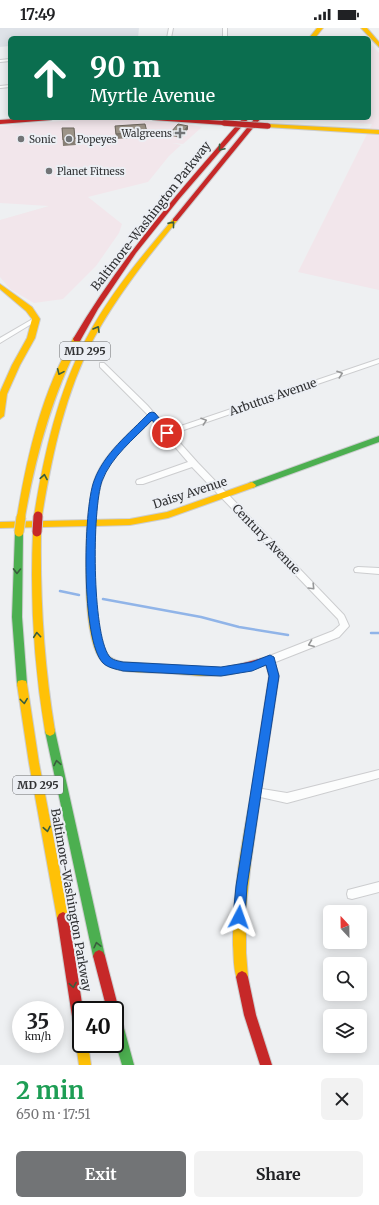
<!DOCTYPE html>
<meta charset="utf-8">
<style>
body{margin:0;font-family:Merriweather,serif;background:#f2f2f2;color:#202124;height:100vh;display:flex;flex-direction:column;font-size:15px;white-space:nowrap}
*{box-sizing:border-box;margin:0}
p{font-size:13px;color:#757577}
.icon{flex:none;width:22px;height:22px;fill:none;stroke:currentColor;stroke-width:2;stroke-linecap:round;stroke-linejoin:round}
.map{position:relative;height:1037px;overflow:hidden}
.details{display:flex;flex-direction:column;background:#fff;flex:1}
.details>*{flex:none}
.top-card{position:absolute;left:8px;top:8px;width:363px;height:84px;border-radius:6px;box-shadow:0 2px 10px #0003;background:#0b6e4f;color:#fff;overflow:hidden}
.needle{width:26px;rotate:338deg}
.controls{position:absolute;left:323px;top:877px;display:grid;gap:8px}
.controls a{display:grid;place-items:center;width:44px;height:44px;border-radius:6px;background:#fff;box-shadow:0 2px 10px #0003;font-size:20px}
.speed{position:absolute;left:12px;top:973px;display:flex;gap:8px;font-size:20px;font-weight:700;text-align:center}
.speed>*{display:grid;place-content:center;width:52px;height:52px;border-radius:50%;background:#fff;box-shadow:0 2px 10px #0003;line-height:1}
.speed small{font-size:10px;font-weight:400}
.speed .limit{border:2px solid #111;border-radius:6px;background:#fff;color:#111}
.pin{position:absolute;display:grid;place-items:center;width:34px;height:34px;color:#fff;margin:-17px;border:2px solid #fff;border-radius:50%;box-shadow:0 1px 4px #0007}
.me{position:absolute;width:44px;margin:-22px;rotate:4deg;stroke-linejoin:round;filter:drop-shadow(0 0 3px #0008)}
.turn{display:flex;align-items:center;gap:14px;height:84px;padding:0 16px;font-size:18px}
.turn .icon{width:52px;height:52px;stroke-width:2.5}
.turn b{display:block;font-size:28px;line-height:34px}
.round{display:grid;place-items:center;flex:none;width:42px;height:42px;border-radius:6px;background:#f2f2f2}
.head{display:flex;align-items:center;justify-content:space-between;height:68px;padding:0 16px}
h1{font-size:24px;font-weight:700;line-height:30px;color:#1e9e55}
.button{display:flex;gap:8px;margin-top:auto;padding:8px 16px}
.button a{flex:1;height:46px;border-radius:6px;background:#727476;color:#fff;font-size:16px;font-weight:700;line-height:46px;text-align:center}
.button a+a{background:#f2f2f2;color:#202124}
.status{display:flex;justify-content:space-between;align-items:center;height:28px;padding:0 20px;background:#fff;direction:ltr}
.status svg{height:11px;fill:currentColor}
.map>svg:first-child{display:block}
.commercial{fill:#f2e6eb}
.built{fill:#dee2e8}
.lines{fill:none;stroke-linecap:round;stroke-linejoin:round}
.stream{stroke:#90b4e8;stroke-width:2.5}
.street-casing{stroke:#cccdcf;stroke-width:2}
.fast-casing{stroke:#cccdcf;stroke-width:2}
.slow-casing{stroke:#cccdcf;stroke-width:2}
.jam-casing{stroke:#cccdcf;stroke-width:2}
.street{fill:#fcfdfd;fill-rule:evenodd}
.fast{fill:#4caf50;fill-rule:evenodd}
.slow{fill:#ffc107;fill-rule:evenodd}
.jam{fill:#c62828;fill-rule:evenodd}
.slow-bridge-casing{stroke:#cbcccd;stroke-width:11;stroke-linecap:butt}
.jam-bridge-far1-casing{stroke:#cbcccd;stroke-width:7;stroke-linecap:butt}
.jam-bridge-casing{stroke:#cbcccd;stroke-width:11;stroke-linecap:butt}
.slow-bridge{stroke:#ffc107;stroke-width:9}
.jam-bridge-far1{stroke:#c62828;stroke-width:5.5}
.jam-bridge{stroke:#c62828;stroke-width:9}
.wall{fill:#877f75}
.shaded-wall{fill:#6e685f}
.building{fill:#9d9488;stroke:#6e685f}
.oneway{stroke:#3a5d3d}
.oneway2{stroke:#969798}
.route{fill:#1a73e8;stroke:#114b97}
.poi-dot{fill:#727476;stroke:#eceff4;stroke-width:1.5}
.labels{text-anchor:middle;stroke-width:4;stroke-linejoin:round;paint-order:stroke}
.far-poi-label{font-size:10px;fill:#303133;stroke:#eceff4;text-anchor:start}
.shield{fill:#eceff4;stroke:#686a6d;stroke-width:1}
.shield-label{font-size:11px;font-weight:bold;fill:#303133}
.street-label{font-size:12px;fill:#303133;stroke:#eceff4}
</style>
<div class="status"><b>17:49</b><svg viewBox="0 0 49 12"><path d="M0 12V9h3v3zM5 12V6h3v6zM10 12V3h3v9zM15 12V0h3v12zM26 1h20v11H26zM47 4h2v5h-2z"/></svg></div>
<div class="map">
<svg width="379" height="1037" viewBox="0 0 379 1037">
<rect width="100%" height="100%" fill="#eef0f2"/>
<path class="commercial" d="M369 14 379 25V262L298 244 372 96 292 91 369 90Z
M121 91 185 96 202 99 183 116 172 115 181 117 169 128 148 154 88 169 122 196 119 205 96 238 63 271 34 275 10 261 0 249V192L49 178 0 175V98L74 92Z"/>
<path class="built" d="M0 0H139L138 10H10V18L0 19Z"/>
<g class="lines">
<path class="stream" d="M60 563 79 567
M103 571 201 589 239 599 288 607
M371 605H379"/>
<defs>
<path id="street" d="M169 0H173L171 10H167Z
M223 0H227V10H223Z
M10 31V33L0 34V32Z
M10 57V59L0 60V58Z
M36 289 38 290V292L0 315V310Z
M379 331V335L172 406 198 435 344 587 349 598 339 609 273 635 270 636 267 635 266 632 267 629 333 603 340 597 338 591 192 439 143 456H137L136 454 137 452 188 434 152 392C134 410 110 428 102 453 97 467 97 482 95 496L91 499 88 498 87 496C89 482 90 467 94 453 103 426 128 407 148 387L100 339V335H104L147 377 169 402Z
M358 539 379 540V546L355 544 354 542 355 540Z
M379 742V750L287 775 256 768 253 767 251 764 253 761 256 760 287 765Z
M379 854V864L352 871 348 870 347 866 348 862Z"/>
<path id="fast" d="M379 408V414L255 459 252 460 248 457 249 455Z
M19 501 23 504 22 589 27 656 26 659 22 660 18 659 17 656 12 589 15 504Z
M50 698 54 700 55 703 105 928 103 932 99 934 95 932 93 928 45 703 46 700Z
M115 983 119 985 121 989 134 1037H122L115 1013Z"/>
<path id="slow" d="M317 0H323L315 10H309Z
M361 0H367L379 14V19Z
M268 96 379 102V106L266 99V97Z
M175 190 177 191V193C147 230 117 268 94 310 65 365 52 427 42 488L41 490H35L34 488C44 427 57 366 86 311 109 267 141 229 173 191Z
M0 256 32 279 40 291 35 310 20 337 7 366 4 388 0 391V364L12 337 27 310 32 291 26 283 0 261Z
M74 309H77L81 311C52 368 36 426 25 489L21 492 17 489C27 428 42 363 74 309Z
M252 454 256 457 255 459 168 490 130 497 95 498C95 530 90 603 109 628 113 632 118 633 123 634L221 640 236 637 240 638 241 641 240 644C216 652 188 646 164 645 147 644 121 646 106 637 81 622 86 526 87 498L0 500V494L130 491 167 484Z
M37 501 41 504C40 571 44 637 55 703L54 706 50 708 46 706 45 703C34 637 30 571 33 504Z
M22 652 26 653 27 656 39 735 69 890 67 894 63 896 59 894 57 890 29 735 17 656 18 653Z
M256 760 260 761 261 765 251 834 246 879V925L248 949 246 953 242 955 238 953C233 943 234 929 233 917 232 866 242 815 251 765L252 761Z
M81 1010V1016H88L91 1037H79L76 1016 77 1011Z"/>
<path id="jam" d="M29 90H54L51 92 0 96V92Z
M150 90H177L224 93 227 95 224 97 153 92Z
M243 90H249L180 170 136 225 98 281 80 313H74L73 311C121 229 181 161 243 90Z
M255 90H261L177 193H173V191Z
M270 628 273 629 279 648 261 765 260 769 256 770 252 769 251 765 269 648 266 637 236 645 232 644 231 641 232 638 236 637Z
M63 884 67 886 69 890 83 982H81V1014L76 1013 75 1008 57 890 59 886Z
M99 922 103 924 105 928 119 982 117 986 115 987V982H107L93 928 95 924Z
M242 943 246 945 248 949 256 987 272 1037H260L244 987 236 949 238 945Z"/>
</defs>
<use href="#street" class="street-casing"/>
<use href="#fast" class="fast-casing"/>
<use href="#slow" class="slow-casing"/>
<use href="#jam" class="jam-casing"/>
<use href="#street" class="street"/>
<use href="#fast" class="fast"/>
<use href="#slow" class="slow"/>
<use href="#jam" class="jam"/>
<defs>
<path id="slow-bridge" d="M19 504 21 489"/>
<path id="jam-bridge-far1" d="M224 95 268 98"/>
<path id="jam-bridge" d="M37 504 38 488"/>
</defs>
<use href="#slow-bridge" class="slow-bridge-casing"/>
<use href="#jam-bridge-far1" class="jam-bridge-far1-casing"/>
<use href="#jam-bridge" class="jam-bridge-casing"/>
<use href="#slow-bridge" class="slow-bridge"/>
<use href="#jam-bridge-far1" class="jam-bridge-far1"/>
<use href="#jam-bridge" class="jam-bridge"/>
</g>
<path class="wall" d="M115 98 147 104V109L116 111Z
M62 100H74L76 117 63 118Z
M188 101 181 110 172 108 171 104Z"/>
<path class="shaded-wall" d="M188 98V101L181 110V106Z"/>
<path class="building" d="M145 96 147 104 116 106 115 98Z
M178 96 188 98 181 106 171 104Z
M62 100H74L75 111 63 112Z"/>
<defs><path id="oneway-chevron" d="M-2-3.5L2.5 0L-2 3.5" fill="none" stroke-width="1.6" stroke-linecap="round" stroke-linejoin="round"/></defs>
<g class="oneway">
<use href="#oneway-chevron" transform="translate(221 120) rotate(130)"/>
<use href="#oneway-chevron" transform="translate(172 196) rotate(-51)"/>
<use href="#oneway-chevron" transform="translate(97 301) rotate(-60)"/>
<use href="#oneway-chevron" transform="translate(60 344) rotate(114)"/>
<use href="#oneway-chevron" transform="translate(44 449) rotate(-80)"/>
<use href="#oneway-chevron" transform="translate(17 543) rotate(91)"/>
<use href="#oneway-chevron" transform="translate(37 607) rotate(-95)"/>
<use href="#oneway-chevron" transform="translate(24 673) rotate(83)"/>
<use href="#oneway-chevron" transform="translate(57 735) rotate(-101)"/>
<use href="#oneway-chevron" transform="translate(47 801) rotate(79)"/>
<use href="#oneway-chevron" transform="translate(97 917) rotate(-103)"/>
<use href="#oneway-chevron" transform="translate(73 957) rotate(81)"/>
</g>
<g class="oneway2">
<use href="#oneway-chevron" transform="translate(340 346) rotate(-19)"/>
<use href="#oneway-chevron" transform="translate(204 393) rotate(-19)"/>
<use href="#oneway-chevron" transform="translate(312 559) rotate(46)"/>
<use href="#oneway-chevron" transform="translate(311 616) rotate(159)"/>
</g>
<path class="route" d="M152 384 155 385 170 403 171 405 170 407H164L152 392C134 411 111 429 102 453 92 482 92 604 109 628 112 632 118 633 123 634L221 639 252 634 270 627 274 629 279 648 247 858 245 889 243 893 239 895 235 893 233 889 236 858 269 648 266 637 252 643 221 648 123 643C116 641 108 640 103 635 81 613 83 482 94 453 104 425 129 406 149 385Z"/>
<g class="poi-dot">
<path d="M178 99h4v4h4v4h-4v4h-4v-4h-4v-4h4z"/>
<circle cx="21" cy="111" r="4"/>
<circle cx="69" cy="111" r="4"/>
<circle cx="49" cy="143" r="4"/>
</g>
<g class="labels">
<g class="far-poi-label">
<text x="172" y="109" text-anchor="end">Walgreens</text>
<text x="29" y="115">Sonic</text>
<text x="77" y="115">Popeyes</text>
<text x="57" y="147">Planet Fitness</text>
</g>
<g class="shield">
<rect x="60" y="314" width="50" height="18" rx="3"/>
<rect x="13" y="748" width="50" height="18" rx="3"/>
</g>
<g class="shield-label">
<text x="85" y="327">MD 295</text>
<text x="38" y="761">MD 295</text>
</g>
<g class="street-label">
<text transform="translate(151 188) rotate(-52)" y="4">Baltimore-Washington Parkway</text>
<text transform="translate(273 369) rotate(-19)" y="4">Arbutus Avenue</text>
<text transform="translate(190 465) rotate(-18)" y="4">Daisy Avenue</text>
<text transform="translate(266 511) rotate(46)" y="4">Century Avenue</text>
<text transform="translate(71 872) rotate(80)" y="4">Baltimore-Washington Parkway</text>
</g>
</g>
</svg>
<div class="controls">
<a><svg class="needle" viewBox="-14 -14 28 28"><path d="M0-13l5 13h-10z" fill="#e53935"/><path d="M0 13l5-13h-10z" fill="#757577"/></svg></a>
<a><svg class="icon" aria-label="search" viewBox="0 0 24 24"><circle cx="10" cy="10" r="6"/><path d="M15 15l6 6"/></svg></a>
<a><svg class="icon" aria-label="layers" viewBox="0 0 24 24"><path d="M12 4l9 5-9 5-9-5zM3 14l9 5 9-5"/></svg></a>
</div>
<div class="speed"><div>35<small>km/h</small></div><div class="limit">40</div></div>
<div class="pin" style="left:167px;top:405px;background:#d93025"><svg class="icon" aria-label="arrive" viewBox="0 0 24 24"><path d="M6 21V4h12l-3 4 3 4H6"/></svg></div>
<svg class="me" style="left:239px;top:889px" viewBox="-20 -20 40 40"><path d="M0-17L14 15 0 8-14 15z" fill="#1a73e8" stroke="#fff" stroke-width="4"/></svg>
<div class="top-card">
<div class="turn"><svg class="icon" aria-label="ahead" viewBox="0 0 24 24"><path d="M12 20V5M6 11l6-6 6 6"/></svg><div><b>90 m</b>Myrtle Avenue</div></div>
</div>
</div>
<section class="details">
<div class="head"><div><h1>2 min</h1><p>650 m · 17:51</p></div><a class="round"><svg class="icon" aria-label="close" viewBox="0 0 24 24"><path d="M6 6l12 12M18 6L6 18"/></svg></a></div>
<div class="button"><a>Exit</a><a>Share</a></div>
</section>
